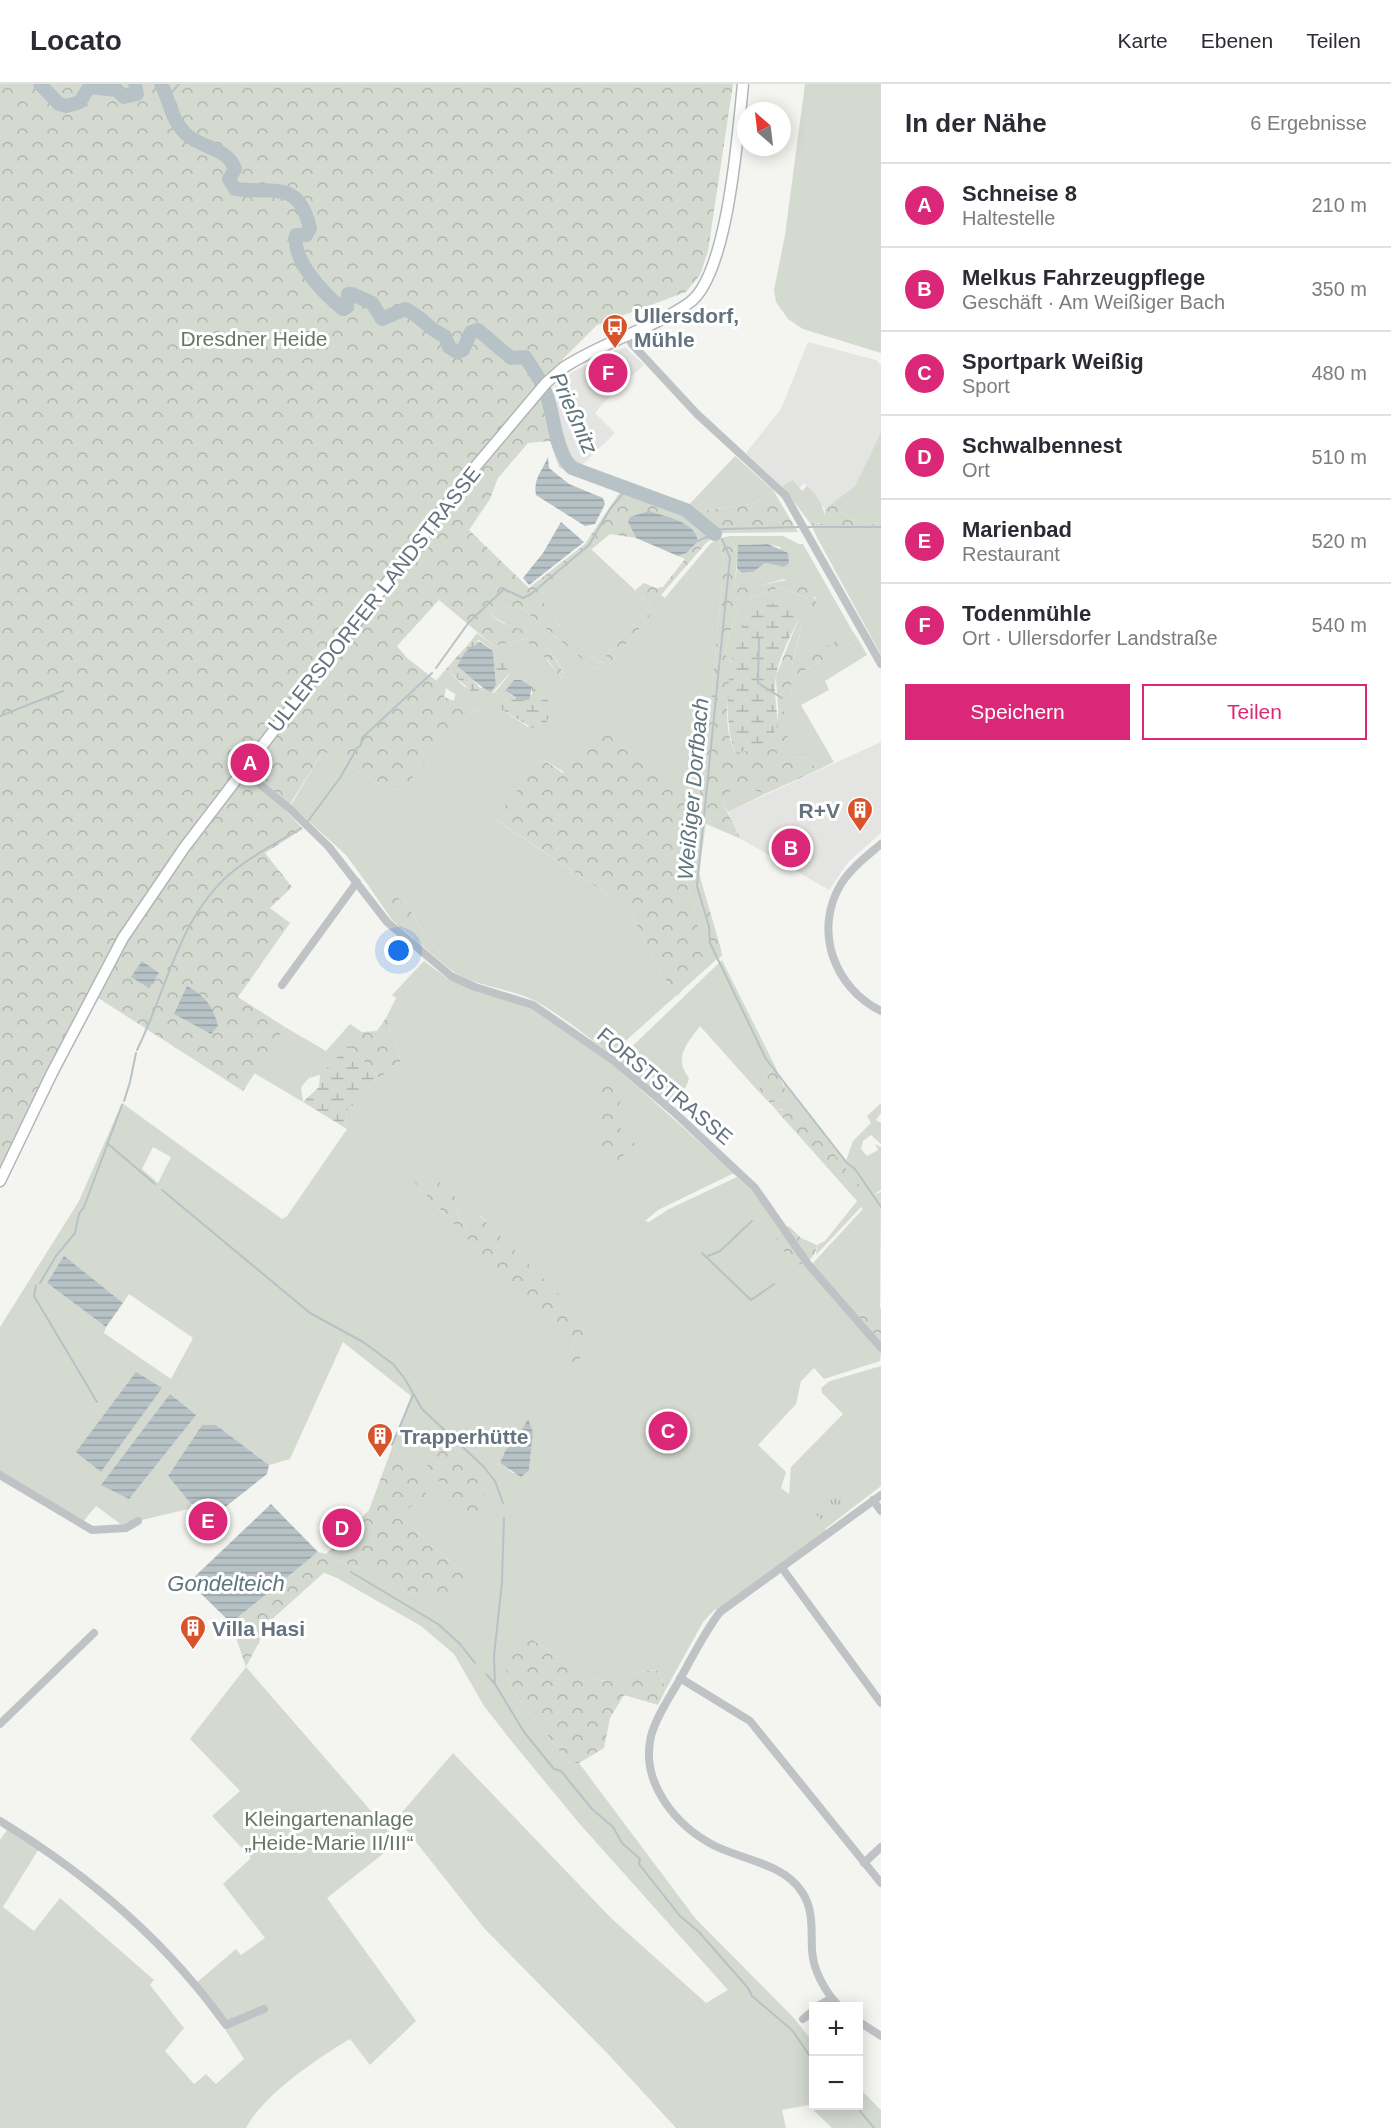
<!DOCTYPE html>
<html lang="de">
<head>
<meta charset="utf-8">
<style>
	:root { --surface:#fff; --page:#f2f2f3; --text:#2b2b33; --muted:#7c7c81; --line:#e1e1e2; --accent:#db2777 }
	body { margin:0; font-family:Arial,sans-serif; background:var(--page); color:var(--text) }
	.controls { position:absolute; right:18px; bottom:18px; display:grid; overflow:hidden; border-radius:0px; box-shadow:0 3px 15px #0003 }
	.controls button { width:54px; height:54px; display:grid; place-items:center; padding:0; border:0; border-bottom:2px solid var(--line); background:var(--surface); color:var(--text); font:30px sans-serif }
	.compass { position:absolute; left:737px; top:18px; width:54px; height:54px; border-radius:50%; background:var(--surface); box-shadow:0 3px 15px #0003; rotate:332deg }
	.you { position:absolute; left:399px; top:867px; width:21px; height:21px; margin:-15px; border:4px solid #fff; border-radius:50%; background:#1a73e8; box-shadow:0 0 0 9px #1a73e833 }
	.badge { display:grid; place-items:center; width:39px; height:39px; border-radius:50%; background:var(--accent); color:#fff; font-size:20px; font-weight:700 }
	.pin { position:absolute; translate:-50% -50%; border:3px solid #fff; box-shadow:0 2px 6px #0006 }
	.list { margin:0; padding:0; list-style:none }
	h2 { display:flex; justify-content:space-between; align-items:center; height:78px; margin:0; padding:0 24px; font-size:26px }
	h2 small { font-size:20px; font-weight:400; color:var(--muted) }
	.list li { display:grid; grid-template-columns:39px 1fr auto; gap:18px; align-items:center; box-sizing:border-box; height:84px; padding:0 24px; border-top:2px solid var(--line) }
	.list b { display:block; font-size:22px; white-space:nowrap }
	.list p { margin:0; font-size:20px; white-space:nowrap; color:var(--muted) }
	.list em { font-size:20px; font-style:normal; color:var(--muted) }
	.actions { display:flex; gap:12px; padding:18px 24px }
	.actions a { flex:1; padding:14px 0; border:2px solid var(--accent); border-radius:0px; text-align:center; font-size:21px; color:var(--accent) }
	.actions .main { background:var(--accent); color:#fff }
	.map { position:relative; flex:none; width:881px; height:2044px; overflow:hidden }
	header { display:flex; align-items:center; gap:36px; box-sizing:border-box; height:84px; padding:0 30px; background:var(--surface); border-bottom:2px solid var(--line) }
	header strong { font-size:28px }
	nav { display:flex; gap:33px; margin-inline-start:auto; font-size:21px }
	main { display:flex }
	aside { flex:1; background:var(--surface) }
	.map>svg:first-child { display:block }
	.built { fill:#e4e5e3 }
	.green { fill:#d5dad1; fill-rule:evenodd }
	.forest { fill:url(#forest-crowns); fill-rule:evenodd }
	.wetland { fill:url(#wetland-marsh) }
	.park { fill:url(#park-tufts) }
	.water { fill:url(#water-rules) }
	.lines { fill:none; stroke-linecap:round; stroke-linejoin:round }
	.stream { stroke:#b7c2c6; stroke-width:2 }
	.river { stroke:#b7c2c6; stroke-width:14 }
	.major-casing { stroke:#b2b6b9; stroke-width:13 }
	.minor { stroke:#bfc3c6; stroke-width:8 }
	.major { stroke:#fff; stroke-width:10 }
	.labels { text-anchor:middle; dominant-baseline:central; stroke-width:6; stroke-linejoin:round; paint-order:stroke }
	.poi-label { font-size:21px; font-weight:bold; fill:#64737f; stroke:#fff; text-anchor:start }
	.park-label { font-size:21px; fill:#677763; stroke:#fff }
	.street-label { font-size:21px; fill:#64737f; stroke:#fff }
	.water-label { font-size:22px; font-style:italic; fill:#5f757d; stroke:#fff }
</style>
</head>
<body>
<header>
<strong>Locato</strong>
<nav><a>Karte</a><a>Ebenen</a><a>Teilen</a></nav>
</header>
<main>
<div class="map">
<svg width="881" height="2044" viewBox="0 0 881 2044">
	<defs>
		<pattern id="forest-crowns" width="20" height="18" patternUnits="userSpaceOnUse" patternTransform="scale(1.5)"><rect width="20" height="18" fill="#d5dad1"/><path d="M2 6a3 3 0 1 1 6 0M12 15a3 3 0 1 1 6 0" fill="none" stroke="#b0b5af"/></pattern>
		<pattern id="wetland-marsh" width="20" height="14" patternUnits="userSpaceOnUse" patternTransform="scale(1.5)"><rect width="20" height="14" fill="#d5dad1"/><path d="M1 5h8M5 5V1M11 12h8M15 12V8" fill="none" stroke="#b0b5af"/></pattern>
		<pattern id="park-tufts" width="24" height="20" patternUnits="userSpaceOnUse" patternTransform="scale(1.5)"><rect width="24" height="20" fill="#d5dad1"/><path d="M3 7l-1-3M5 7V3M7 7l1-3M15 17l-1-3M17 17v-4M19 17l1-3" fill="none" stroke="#b0b5af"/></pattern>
		<pattern id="water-rules" width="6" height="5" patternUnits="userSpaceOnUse" patternTransform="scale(1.5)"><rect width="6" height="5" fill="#b7c2c6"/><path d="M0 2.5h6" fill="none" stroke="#98a2a6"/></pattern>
	</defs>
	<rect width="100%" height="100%" fill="#f4f4f0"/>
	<path class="built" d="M808 258 876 276 881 282V348L855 402 825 425 804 399 799 404 793 397 782 402 746 369 781 325Z
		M625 263 644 281 633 291 625 295 595 329 615 349 582 381 572 373 548 307 574 287Z
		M881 658V749L849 777 829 806 741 755 728 728Z"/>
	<path class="green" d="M805 0H881V269L803 245 788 235 776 218 774 206 785 151Z
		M881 348V440C859 440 847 436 834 418L855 402Z
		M735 372 773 406 757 419 695 428 683 427Z
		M793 396 802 407 807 402C819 413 825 424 826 440L810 439 782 402Z
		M835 447H881V571L819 457Z
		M729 452H783L799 460H803L853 548 792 582 803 537 794 522 747 533 736 560 733 580 725 570C736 528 733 516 780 504L807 514 813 522 816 514 784 495 747 505 734 503 737 484 742 489 753 488 765 479 784 483 780 463 768 460 739 461 738 471Z
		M718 455 724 475 703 707 697 736 706 738 699 789 702 800 697 802C704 826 707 853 717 875L611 970C587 953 558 928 531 915 502 902 470 903 445 881V875L422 847 411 827 398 814 368 801 346 771 291 721 323 667 390 706 403 704 474 626 484 633V630C468 617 452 609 436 597L446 585 465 603 494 609 509 591 493 567 479 556 470 558 477 549 494 562 524 555 537 563 561 594 564 589C541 545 524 555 490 530L503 521 523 525 589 581 604 586 711 459ZM514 596H521L550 618 528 643 495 621ZM542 675 689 761 683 784 696 830 677 912 659 886 629 825 496 736Z
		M591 465 651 521 599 580 559 541 553 529 535 511Z
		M858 555 867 571 825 597 829 606 801 621 834 678 818 686 806 673 792 674 778 682 773 675 789 630 778 625 777 610 790 613 792 594Z
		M751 705 765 710 728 728 722 718 730 706Z
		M722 876 775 982 758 1007 700 942C687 960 673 973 689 994 688 1003 676 1017 668 1019L618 976Z
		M424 877 448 895 531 924 612 980 734 1089 658 1126 645 1137 649 1138 669 1125 737 1093 754 1109 780 1147 776 1154 804 1179 881 1268 880 1277 824 1295 814 1284 801 1297 796 1320 758 1361 786 1388 781 1404 789 1410 791 1383 843 1330 822 1309 821 1304 830 1297 881 1282V1402L825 1445 830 1450 720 1528 715 1525 703 1538 666 1605 658 1587C637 1584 619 1599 598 1596 589 1594 538 1559 526 1552L506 1593 517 1612 569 1679H579L695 1834 793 1933 813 1958 814 2022H858L859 2004 881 2026V2044H832L808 2021 782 2026 786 2044H676L608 1970 484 1844 397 1734 453 1669 611 1834 706 1919 728 1906 578 1738 513 1659 484 1622 454 1570 421 1542 337 1494 322 1488 337 1477 375 1490 421 1514 468 1490 448 1476 398 1430 403 1375 393 1361 411 1312 343 1258 290 1375 269 1381 216 1341H202L168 1392 191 1420 192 1424 138 1437 126 1444 96 1422 82 1439 0 1390V1243L79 1117 122 1019 282 1135 287 1132 347 1045 346 1028 379 994 401 977 386 934 396 914 392 911ZM153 1063 171 1073 158 1099 142 1085ZM466 1122 457 1125 461 1139 468 1147 480 1131 571 1234 590 1251 564 1278 576 1257 437 1123ZM64 1173 123 1219 129 1210 193 1254 171 1295 104 1249 106 1243 47 1199ZM528 1336 533 1348 529 1386 513 1389 500 1379 506 1365 514 1359Z
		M350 940 362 948 320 991 309 994 301 1003 303 1018 254 989 285 943 326 967Z
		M783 996 846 1077 853 1057 871 1039 867 1032 881 1019V1029L876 1036 881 1039V1060L871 1051 863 1057 861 1065 867 1072 878 1066 875 1060 881 1063V1106L873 1111 881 1108 880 1225 856 1231 812 1180 863 1125 861 1123 816 1171 817 1161 825 1157 862 1111 802 1032 782 1025 776 1026 770 1019 786 1014Z
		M246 1583 398 1758 327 1814 416 1937 370 1981 350 1955C318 1974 264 2010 246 2044H0V1756L9 1743 40 1763 3 1823 34 1847 60 1814 154 1896 150 1901 184 1944 165 1967 194 2000 206 1990 216 2000 244 1975 226 1947 225 1941 195 1900 236 1865 241 1871 265 1854 223 1800 251 1774 212 1732 240 1707 190 1655Z"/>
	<path class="forest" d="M0 0H733L708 167 700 191 686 208 597 241 564 274 513 337 537 310 548 306 572 373 582 381 573 391 559 383 550 357 528 359 498 394 490 415 469 446 529 504 585 460 622 405 682 427 695 428 757 419 773 406 798 448 724 449 717 452 707 458 661 511 665 514 604 586 589 581 523 525 503 521 490 530C505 544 514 541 529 549 545 558 555 573 564 590L560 594 549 577 524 555 494 562 439 516 397 562 407 574 446 604 444 613 454 617 455 611 461 612 484 630 485 634 474 626 403 704 390 706 323 667 286 727 303 745 265 769 292 803 270 824 290 839 238 913 285 943 243 1007 92 910 0 1091ZM628 438 686 469 678 472 685 475 663 503 656 504 644 499 635 506 651 521 599 580 559 541 553 529 536 511 610 450 636 454Z
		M834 418C847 436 859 440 881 440V447H835L819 457 810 439 825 440V425Z
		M729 452 738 471 734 503C775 508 802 471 821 531L818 532 807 514 780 504C733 516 736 528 725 570L733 580C729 611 721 641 736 670 759 663 780 652 778 625L789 630V650L773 675 778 682 792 674 806 673 818 686 765 710 751 705 730 707 722 718 741 755 697 736 699 708 703 706 724 475 718 455Z
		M800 531 803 537 792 581 853 548 858 555 792 594 790 613 777 610 776 592Z
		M597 643 692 709 689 761 683 784 696 830 704 882 677 912 659 886 629 825 495 735 542 675 563 689Z
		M702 800 721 865 722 872 717 875C707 853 704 826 697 802Z
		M368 801 398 814 411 827 422 847 445 875V881L392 836Z
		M386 934 401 977 379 994 349 961 362 948 377 947Z
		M607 981 612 985 621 1021 619 1041 624 1053 638 1061V1066L624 1071 613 1081 606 1078C596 1042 596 1019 600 982Z
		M775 982 787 1010 786 1014 770 1019 758 1007Z
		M793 1025 802 1032 862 1104 863 1111 857 1117 776 1026Z
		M407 1084 435 1094 466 1123 457 1126 461 1139 467 1146 479 1131 569 1220 571 1234 590 1251 572 1291 564 1278 576 1257 477 1165 403 1086Z
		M789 1142 801 1154 817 1161C815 1176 806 1179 793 1182L776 1154 780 1147Z
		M881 1224V1260L856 1231Z
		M429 1351 458 1368 487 1395 482 1416 484 1426 469 1433 438 1413 444 1404 413 1362Z
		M393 1361 403 1375 417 1377 427 1413 398 1430 448 1476 468 1490V1503L421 1514 375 1490 337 1477 270 1537 246 1583 231 1539 318 1468 326 1470 369 1426Z
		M526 1552C538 1559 589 1594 598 1596 618 1599 637 1584 658 1587L666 1605 658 1621 624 1611 610 1634 604 1664 579 1679H569L517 1612 506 1593 508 1560 518 1553Z"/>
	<path class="wetland" d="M782 518 794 522 800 531C792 550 779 572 776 592 770 636 798 650 736 670 721 640 728 563 746 535 753 523 770 519 782 518Z
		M473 555 480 558 458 584 468 589 480 604 496 601 493 567 506 581 509 590 490 611 474 609 446 585Z
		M532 603 550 618C550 632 549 642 534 645L494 621 505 607 512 612 532 611Z
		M349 961 379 994 346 1028 347 1045 303 1018 319 1003 320 991Z"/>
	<path class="park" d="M837 1405 850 1422 827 1441 812 1427Z"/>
	<path class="water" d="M548 373 549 384 569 400 603 414 605 420 595 440 585 442 536 411C533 395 542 387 548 373Z
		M649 427C665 433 695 437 698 457L686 469 678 472 636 454 628 438 630 433Z
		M561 438 584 458 529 501 523 494 543 469Z
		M768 460 788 469 789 479 784 483 765 479 753 488 742 489 737 484 738 461Z
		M480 558 493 567 496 601 491 608C477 602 470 590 457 583L465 568Z
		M514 596H521L532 603 529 616H521L505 607Z
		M142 877 159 889 149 904 131 893Z
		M187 902C205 912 213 922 218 942L211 950 174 930Z
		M64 1172 123 1219 106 1243 47 1199Z
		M136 1288 162 1304 101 1388 76 1368Z
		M170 1310 196 1331 129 1415 101 1401Z
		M528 1335 533 1348 529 1386 521 1393 500 1379 506 1365 514 1359Z
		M202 1341H216L269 1381 267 1390 224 1424 191 1420 168 1392Z
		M271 1420 318 1468 231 1539 189 1498Z"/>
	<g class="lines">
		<path class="stream" d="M166 15 179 0
			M806 443H881
			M722 455 730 474 697 802 709 843 710 859 766 975 847 1079 855 1085 881 1123
			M698 457 723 445 801 443
			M759 555 758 599 782 614
			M436 584 469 538 504 505 523 514 531 510 589 461 610 425 626 406
			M0 632 63 607
			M308 737 340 694 357 664 361 661 362 654 432 589
			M137 966C167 906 178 834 231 789 252 771 279 758 301 744
			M124 1017 130 998 136 969
			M107 1059 155 1100
			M162 1106 310 1229 363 1258 393 1280 405 1295 422 1325 483 1382 495 1397 503 1419
			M702 1169 751 1216 774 1200
			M708 1172 720 1167 752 1137
			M40 1199 56 1172 75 1149 79 1130 84 1123 122 1021
			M36 1202 34 1212 97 1318
			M392 1361 413 1311
			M504 1434 502 1498 494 1572 495 1600 524 1648 554 1685 561 1687 592 1725 613 1743 622 1759 640 1775 639 1780 680 1832 699 1848 748 1904 752 1912 792 1946 814 1978
			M351 1488 438 1540 460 1560 475 1579
			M486 1590 495 1600
			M858 2019 860 2027 874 2044"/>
		<path class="river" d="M40 0 59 20 66 22 80 18 89 3 117 6 124 13 137 10 135 0
			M161 0C170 17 171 36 186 50 202 65 227 63 235 85L229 95 235 105C274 110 298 95 310 144L306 151H296C292 177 324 210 343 225L347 223 348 210H352L372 219 382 235 405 225C423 233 428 246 445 252L449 263 457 268 463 266 471 248 478 246 511 274 525 273C535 288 545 302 549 319 555 339 556 368 572 384L686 426 715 450"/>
		<defs>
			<path id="major" d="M0 1097 52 989 123 854 184 764 476 382 546 299 563 284C602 258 650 246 689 219 728 192 738 48 743 0"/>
		</defs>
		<use href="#major" class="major-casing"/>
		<path class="minor" d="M627 251 632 260 697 330 785 411 881 580
			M242 686 289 724 329 763 387 838 451 892 475 903 533 921 614 977 675 1029 755 1104 808 1180 881 1264
			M881 760C867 772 851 784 841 800 813 846 834 904 881 927
			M282 901 357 798
			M0 1391 92 1446 126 1444 138 1437
			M873 1416 881 1427
			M782 1484 881 1619
			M680 1594 750 1637 881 1799
			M0 1640 94 1549
			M0 1737C87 1790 167 1858 226 1941L264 1925
			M864 1779 881 1763
			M818 1922 832 1914
			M839 1922C825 1908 813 1886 812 1866 811 1846 814 1826 802 1808 784 1780 744 1776 715 1762 676 1742 640 1699 651 1652 657 1631 670 1613 680 1595 693 1572 704 1549 720 1528L881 1411
			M803 1935 814 1926
			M858 1937 881 1952"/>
		<use href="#major" class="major"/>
	</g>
	<defs>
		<symbol id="bus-pin" viewBox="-11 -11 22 30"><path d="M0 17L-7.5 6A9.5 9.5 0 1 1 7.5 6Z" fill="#d9532a" stroke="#fff"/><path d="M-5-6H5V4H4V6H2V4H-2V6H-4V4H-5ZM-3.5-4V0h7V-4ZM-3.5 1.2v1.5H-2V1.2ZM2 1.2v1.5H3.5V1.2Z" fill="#fff"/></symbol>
		<symbol id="building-pin" viewBox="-11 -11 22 30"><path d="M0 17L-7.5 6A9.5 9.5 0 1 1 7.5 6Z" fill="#d9532a" stroke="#fff"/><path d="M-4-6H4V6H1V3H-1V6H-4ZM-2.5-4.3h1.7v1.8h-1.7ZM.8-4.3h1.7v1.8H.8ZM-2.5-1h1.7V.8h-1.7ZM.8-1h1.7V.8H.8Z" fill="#fff"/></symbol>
	</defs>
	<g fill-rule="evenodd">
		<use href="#bus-pin" x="600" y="228" width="30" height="40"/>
		<use href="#building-pin" x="845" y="711" width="30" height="40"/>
		<use href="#building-pin" x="365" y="1337" width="30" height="40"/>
		<use href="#building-pin" x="178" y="1529" width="30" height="40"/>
	</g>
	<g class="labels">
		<g class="poi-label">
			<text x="634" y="231">Ullersdorf,<tspan x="634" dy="24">Mühle</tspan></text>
			<text x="840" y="726" text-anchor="end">R+V</text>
			<text x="400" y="1352">Trapperhütte</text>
			<text x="212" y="1544">Villa Hasi</text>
		</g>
		<g class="park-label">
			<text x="254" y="254">Dresdner Heide</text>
			<text x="329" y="1734">Kleingartenanlage<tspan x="329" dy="24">„Heide-Marie II/III“</tspan></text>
		</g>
		<g class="street-label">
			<text transform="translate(374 515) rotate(-52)">ULLERSDORFER LANDSTRASSE</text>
			<text transform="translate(665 1002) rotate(40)">FORSTSTRASSE</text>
		</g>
		<g class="water-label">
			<text transform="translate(574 329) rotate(66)">Prießnitz</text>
			<text transform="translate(693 705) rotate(-85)">Weißiger Dorfbach</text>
			<text x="226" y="1499">Gondelteich</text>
		</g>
	</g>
</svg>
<div class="controls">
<button>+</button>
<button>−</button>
</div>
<svg class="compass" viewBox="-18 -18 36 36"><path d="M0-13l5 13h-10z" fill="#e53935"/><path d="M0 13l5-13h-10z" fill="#7c7c81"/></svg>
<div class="you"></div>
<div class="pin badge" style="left:250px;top:679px">A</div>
<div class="pin badge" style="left:791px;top:764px">B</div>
<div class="pin badge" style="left:668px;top:1347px">C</div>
<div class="pin badge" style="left:342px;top:1444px">D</div>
<div class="pin badge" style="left:208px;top:1437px">E</div>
<div class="pin badge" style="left:608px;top:289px">F</div>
</div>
<aside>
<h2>In der Nähe<small>6 Ergebnisse</small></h2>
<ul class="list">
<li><span class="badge">A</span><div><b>Schneise 8</b><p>Haltestelle</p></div><em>210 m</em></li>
<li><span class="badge">B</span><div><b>Melkus Fahrzeugpflege</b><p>Geschäft · Am Weißiger Bach</p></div><em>350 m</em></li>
<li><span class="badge">C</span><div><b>Sportpark Weißig</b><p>Sport</p></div><em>480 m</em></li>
<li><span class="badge">D</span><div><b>Schwalbennest</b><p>Ort</p></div><em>510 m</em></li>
<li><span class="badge">E</span><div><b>Marienbad</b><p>Restaurant</p></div><em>520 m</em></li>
<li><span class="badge">F</span><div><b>Todenmühle</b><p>Ort · Ullersdorfer Landstraße</p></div><em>540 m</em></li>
</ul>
<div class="actions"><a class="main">Speichern</a><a>Teilen</a></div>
</aside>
</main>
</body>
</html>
